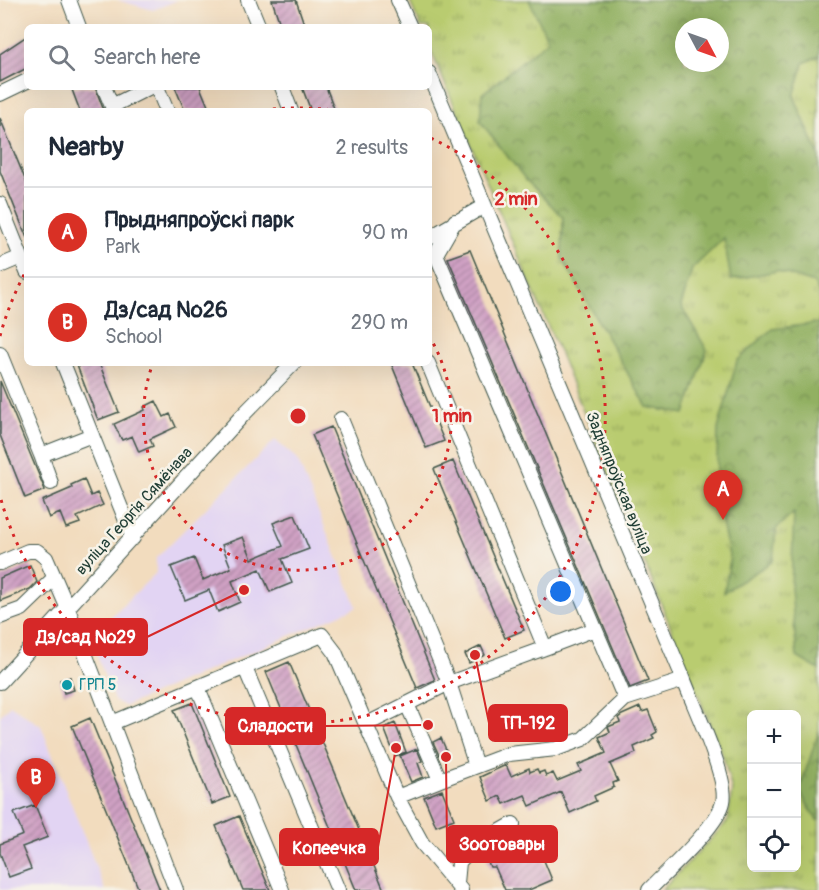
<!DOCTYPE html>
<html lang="en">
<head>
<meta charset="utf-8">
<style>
	:root { --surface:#fff; --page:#f2f2f3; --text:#1f2937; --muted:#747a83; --line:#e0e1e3; --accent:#d93025 }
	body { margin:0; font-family:Pangolin,sans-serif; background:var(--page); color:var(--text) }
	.controls { position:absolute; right:18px; bottom:18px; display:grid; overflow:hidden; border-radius:9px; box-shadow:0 6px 24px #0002 }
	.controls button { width:54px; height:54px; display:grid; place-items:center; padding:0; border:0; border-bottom:2px solid var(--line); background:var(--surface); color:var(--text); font:30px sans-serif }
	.compass { position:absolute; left:675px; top:18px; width:54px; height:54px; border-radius:50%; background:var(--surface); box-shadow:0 6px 24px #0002; rotate:131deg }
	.you { position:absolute; left:561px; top:592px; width:21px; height:21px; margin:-15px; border:4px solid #fff; border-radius:50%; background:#1a73e8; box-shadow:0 0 0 9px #1a73e833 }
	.badge { display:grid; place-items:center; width:39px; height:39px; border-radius:50%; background:var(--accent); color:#fff; font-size:20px; font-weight:700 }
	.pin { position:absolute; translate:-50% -50px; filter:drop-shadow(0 2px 3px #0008) }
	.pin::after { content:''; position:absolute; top:32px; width:21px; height:18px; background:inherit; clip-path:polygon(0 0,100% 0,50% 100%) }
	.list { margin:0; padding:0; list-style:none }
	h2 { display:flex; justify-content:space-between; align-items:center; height:78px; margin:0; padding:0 24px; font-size:26px }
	h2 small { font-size:20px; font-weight:400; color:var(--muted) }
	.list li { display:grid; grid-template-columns:39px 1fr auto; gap:18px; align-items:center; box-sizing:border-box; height:90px; padding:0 24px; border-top:2px solid var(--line) }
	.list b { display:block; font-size:22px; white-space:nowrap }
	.list p { margin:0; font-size:20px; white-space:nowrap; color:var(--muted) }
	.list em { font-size:20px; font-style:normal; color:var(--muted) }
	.icon { flex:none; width:33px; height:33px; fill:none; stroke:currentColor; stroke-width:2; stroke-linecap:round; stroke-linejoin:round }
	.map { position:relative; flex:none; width:819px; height:890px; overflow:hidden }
	.search { position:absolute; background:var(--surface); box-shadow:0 6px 24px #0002; left:24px; top:24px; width:408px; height:66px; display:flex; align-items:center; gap:15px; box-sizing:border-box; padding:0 21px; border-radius:9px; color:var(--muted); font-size:22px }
	.panel { position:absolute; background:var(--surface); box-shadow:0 6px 24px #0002; left:24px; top:108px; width:408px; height:258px; border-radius:9px }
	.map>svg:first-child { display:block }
	.built { fill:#e2d4f3 }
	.grass { fill:url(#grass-tufts); stroke:#6c8452; stroke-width:1.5; fill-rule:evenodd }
	.forest { fill:url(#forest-crowns); stroke:#58764b; stroke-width:1.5; fill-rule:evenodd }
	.building { fill:url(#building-hatch) }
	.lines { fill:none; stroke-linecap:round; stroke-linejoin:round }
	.minor-casing { stroke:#3f5549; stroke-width:16 }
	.minor { stroke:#fff; stroke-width:14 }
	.ring { fill:none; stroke:#d62828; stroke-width:3; stroke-dasharray:3 6 }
	.culture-dot { fill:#0f9aa8; stroke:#f7f3e8; stroke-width:2 }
	.labels { text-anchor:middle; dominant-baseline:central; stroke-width:5; stroke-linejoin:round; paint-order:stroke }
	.street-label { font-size:16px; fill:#1f3d34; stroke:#f7f3e8 }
	.culture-label { font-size:16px; fill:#0d838f; stroke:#f7f3e8; text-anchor:start }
	.centre { fill:#d62828; stroke:#f7f3e8; stroke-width:3 }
	.ring-label { font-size:18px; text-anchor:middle; font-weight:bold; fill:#d62828; stroke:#f7f3e8; stroke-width:5; stroke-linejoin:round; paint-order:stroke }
	.leader { fill:none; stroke:#d62828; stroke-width:2 }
	.callout-dot { fill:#d62828; stroke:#f7f3e8; stroke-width:2 }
	.callout { fill:#d62828; stroke:#d62828; stroke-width:2 }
	.callout-label { font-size:18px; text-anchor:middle; font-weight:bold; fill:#fff }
</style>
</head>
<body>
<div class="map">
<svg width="819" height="890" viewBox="0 0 819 890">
	<defs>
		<pattern id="grass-tufts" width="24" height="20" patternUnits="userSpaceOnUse" patternTransform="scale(1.5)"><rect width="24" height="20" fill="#b9cc70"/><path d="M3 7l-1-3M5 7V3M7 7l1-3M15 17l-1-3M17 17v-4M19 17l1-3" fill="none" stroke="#96a75d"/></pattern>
		<pattern id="forest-crowns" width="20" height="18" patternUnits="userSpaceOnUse" patternTransform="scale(1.5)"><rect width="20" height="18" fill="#92b062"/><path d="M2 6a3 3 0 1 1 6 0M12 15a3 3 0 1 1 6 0" fill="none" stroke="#779052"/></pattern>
		<pattern id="building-hatch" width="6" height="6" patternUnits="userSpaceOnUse" patternTransform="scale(1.5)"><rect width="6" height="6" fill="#d0a1c4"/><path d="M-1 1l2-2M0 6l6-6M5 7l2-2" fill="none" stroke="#a884a0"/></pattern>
	</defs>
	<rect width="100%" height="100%" fill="#f7f3e8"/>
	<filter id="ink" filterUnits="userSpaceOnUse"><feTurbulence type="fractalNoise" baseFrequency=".0167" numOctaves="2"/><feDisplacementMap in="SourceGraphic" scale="12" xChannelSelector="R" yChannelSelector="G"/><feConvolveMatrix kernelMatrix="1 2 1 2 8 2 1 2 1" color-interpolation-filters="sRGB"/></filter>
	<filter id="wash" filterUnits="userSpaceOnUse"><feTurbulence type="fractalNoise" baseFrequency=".008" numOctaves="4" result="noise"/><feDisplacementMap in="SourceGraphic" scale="24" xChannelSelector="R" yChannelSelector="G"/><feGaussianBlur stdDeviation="1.35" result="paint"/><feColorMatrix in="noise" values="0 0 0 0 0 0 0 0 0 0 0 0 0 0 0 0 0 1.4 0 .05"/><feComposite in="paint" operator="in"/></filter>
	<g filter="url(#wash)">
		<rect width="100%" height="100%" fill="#f2dcbe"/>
		<path class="built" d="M117 0H178L153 10Z
			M275 440 297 459 357 607 125 706 114 700 90 637 156 573V558Z
			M10 705 41 726 105 890H0V716Z"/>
		<path class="grass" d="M409 0H819V890H662L728 821 732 790 724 759 563 361 429 46V27H421ZM684 27H720V63H684ZM752 714H796V868H752Z"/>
		<path class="forest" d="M529 0H819V56L804 63 794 96 819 156V294L814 283 777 271 731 280 724 238 692 269 681 306 707 350 685 414 647 407 562 258 563 217 526 180 480 121 482 94 548 40ZM684 27H720V63H684Z
			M819 323V670L797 657 791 589 794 513 776 529 773 561 724 592 730 560 716 495 718 429 737 361 772 329Z
			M819 731V820H817L799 791Z"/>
		<g id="blocks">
			<path class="building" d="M272 0H296L305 27H281Z
				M27 36V68L0 82V54Z
				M71 87H95L104 111H80Z
				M175 87H200L210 111H185Z
				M302 87H326L335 111H311Z
				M0 118 27 184V238L0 171Z
				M470 250 648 681 635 686 630 688 448 258Z
				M76 363H99L119 412 98 420Z
				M391 363H412L444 441 426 448Z
				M0 381 45 490 25 498 0 435Z
				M156 401 164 417 170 414 176 427 150 439 153 446 139 452 132 436 122 440 114 424 145 410 144 407Z
				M331 427 435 680 417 688 312 435Z
				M453 461 524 630 505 638 434 469Z
				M84 479 91 496 97 493 103 505 77 517 80 523 66 528 60 513 49 518 42 501 72 488 71 485Z
				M295 515 309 549 282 559 292 583 270 592 260 569 232 581 240 602 218 612 209 590 185 600 171 567 194 558 203 580 231 568 222 545 243 537 252 559 283 546 273 523Z
				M30 565 37 582 30 589 0 601V578Z
				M481 646 485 655 469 663 465 654Z
				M289 662 384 890H356L266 672Z
				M70 677 74 690 64 693 60 680Z
				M192 703 230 797 212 804 174 710Z
				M640 707 642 712 648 710 657 732 652 735 654 738 634 747 636 753 610 764 618 781 613 783 614 787 594 796 596 801 570 813 561 792 530 806 525 795 504 804 500 796 490 801 480 777 506 765 511 776 529 768 530 772 537 769 539 773 544 771 546 776 553 773 557 781 581 771 578 765 606 753 599 737 610 732 608 727 620 722 618 718 622 715Z
				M90 718 124 801 160 890H139L72 726Z
				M395 723 406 752 395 756 384 728Z
				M441 738 447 752 439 755 433 742Z
				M417 749 422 761 418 763 423 777 411 782 400 756Z
				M442 790 454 819 436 826 424 797Z
				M35 805 48 837 22 847 31 869 9 877 0 853V844L23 835 14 813Z
				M239 816 270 890H243L216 826Z
				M532 831 552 880 529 890H505L495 867H490L487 859 491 857 488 850Z"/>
		</g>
	</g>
	<g filter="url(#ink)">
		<use href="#blocks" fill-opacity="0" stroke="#3f5549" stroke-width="1.5"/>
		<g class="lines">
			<defs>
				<path id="minor" d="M69 0 79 27
					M248 0 259 27
					M398 0 410 27
					M429 73 684 680C693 705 729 779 723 802 718 826 667 871 649 890
					M104 87 114 111
					M157 87 167 111
					M282 87 291 111
					M0 94 27 81
					M112 106 150 87
					M0 204 27 272
					M455 221 436 254 625 699 684 680
					M429 238 484 206
					M0 266 21 257
					M0 354 41 455 92 435
					M63 363 133 538
					M341 419 449 683 476 766
					M41 455 51 483
					M0 563 28 551H37L46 558 68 609 176 890
					M0 617 22 609 54 578
					M545 648 595 629
					M245 668 338 890
					M0 682 242 416 294 363
					M198 688 282 890
					M112 723 322 635 335 652 397 797 422 843 461 890
					M367 724 449 683 545 648 428 363
					M440 780 509 754 556 749 583 739 625 699
					M397 797 440 780 407 704
					M457 883 459 862 474 846 513 824"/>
			</defs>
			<use href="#minor" class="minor-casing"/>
			<use href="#minor" class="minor"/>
		</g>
	</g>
	<g class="ring">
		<path d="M429 336A154 154 0 1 1 153 363"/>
		<path d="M0 336A308 308 0 0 1 26 271M255 111A308 308 0 0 1 341 111M431 138A308 308 0 1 1 0 496"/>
	</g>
	<circle class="culture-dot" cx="67" cy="685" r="6"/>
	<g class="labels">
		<g class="street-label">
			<text transform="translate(619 483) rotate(68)">Задняпроўская вуліца</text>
			<text transform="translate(134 511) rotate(-48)">вуліца Георгія Сямёнава</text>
		</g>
		<g class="culture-label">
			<text x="79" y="685">ГРП 5</text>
		</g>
	</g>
	<circle cx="298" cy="416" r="9" class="centre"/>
	<g class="ring-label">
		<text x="516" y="205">2 min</text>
		<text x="452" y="422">1 min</text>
	</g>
	<path class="leader" d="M244 590L147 637M475 655L489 723M428 725L325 726M446 757L447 844M396 748L378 847"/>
	<g class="callout-dot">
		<circle cx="244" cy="590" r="6"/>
		<circle cx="475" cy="655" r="6"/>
		<circle cx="428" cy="725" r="6"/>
		<circle cx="446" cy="757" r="6"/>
		<circle cx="396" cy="748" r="6"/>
	</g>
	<g class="callout">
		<rect x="24" y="619" width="123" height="36" rx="6"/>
		<rect x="489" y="705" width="78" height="36" rx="6"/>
		<rect x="226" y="708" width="99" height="36" rx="6"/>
		<rect x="447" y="826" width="110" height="36" rx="6"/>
		<rect x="280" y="829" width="98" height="36" rx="6"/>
	</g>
	<g class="callout-label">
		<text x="86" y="643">Дз/сад №29</text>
		<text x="528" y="729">ТП-192</text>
		<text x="275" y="732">Сладости</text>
		<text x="502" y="850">Зоотовары</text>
		<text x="329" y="854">Копеечка</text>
	</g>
</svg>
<div class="controls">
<button>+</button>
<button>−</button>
<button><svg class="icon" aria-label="locate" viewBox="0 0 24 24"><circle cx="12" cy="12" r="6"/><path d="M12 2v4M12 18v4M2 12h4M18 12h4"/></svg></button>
</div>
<svg class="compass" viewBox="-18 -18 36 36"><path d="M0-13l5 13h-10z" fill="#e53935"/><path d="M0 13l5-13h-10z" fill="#747a83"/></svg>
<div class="you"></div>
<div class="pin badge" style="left:723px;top:520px">A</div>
<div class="pin badge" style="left:36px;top:808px">B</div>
<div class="search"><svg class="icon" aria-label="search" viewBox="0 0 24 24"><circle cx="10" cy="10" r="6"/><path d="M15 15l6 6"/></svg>Search here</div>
<section class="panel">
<h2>Nearby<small>2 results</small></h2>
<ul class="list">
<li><span class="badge">A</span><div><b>Прыдняпроўскі парк</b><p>Park</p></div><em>90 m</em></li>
<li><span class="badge">B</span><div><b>Дз/сад №26</b><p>School</p></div><em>290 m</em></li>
</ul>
</section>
</div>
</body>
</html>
